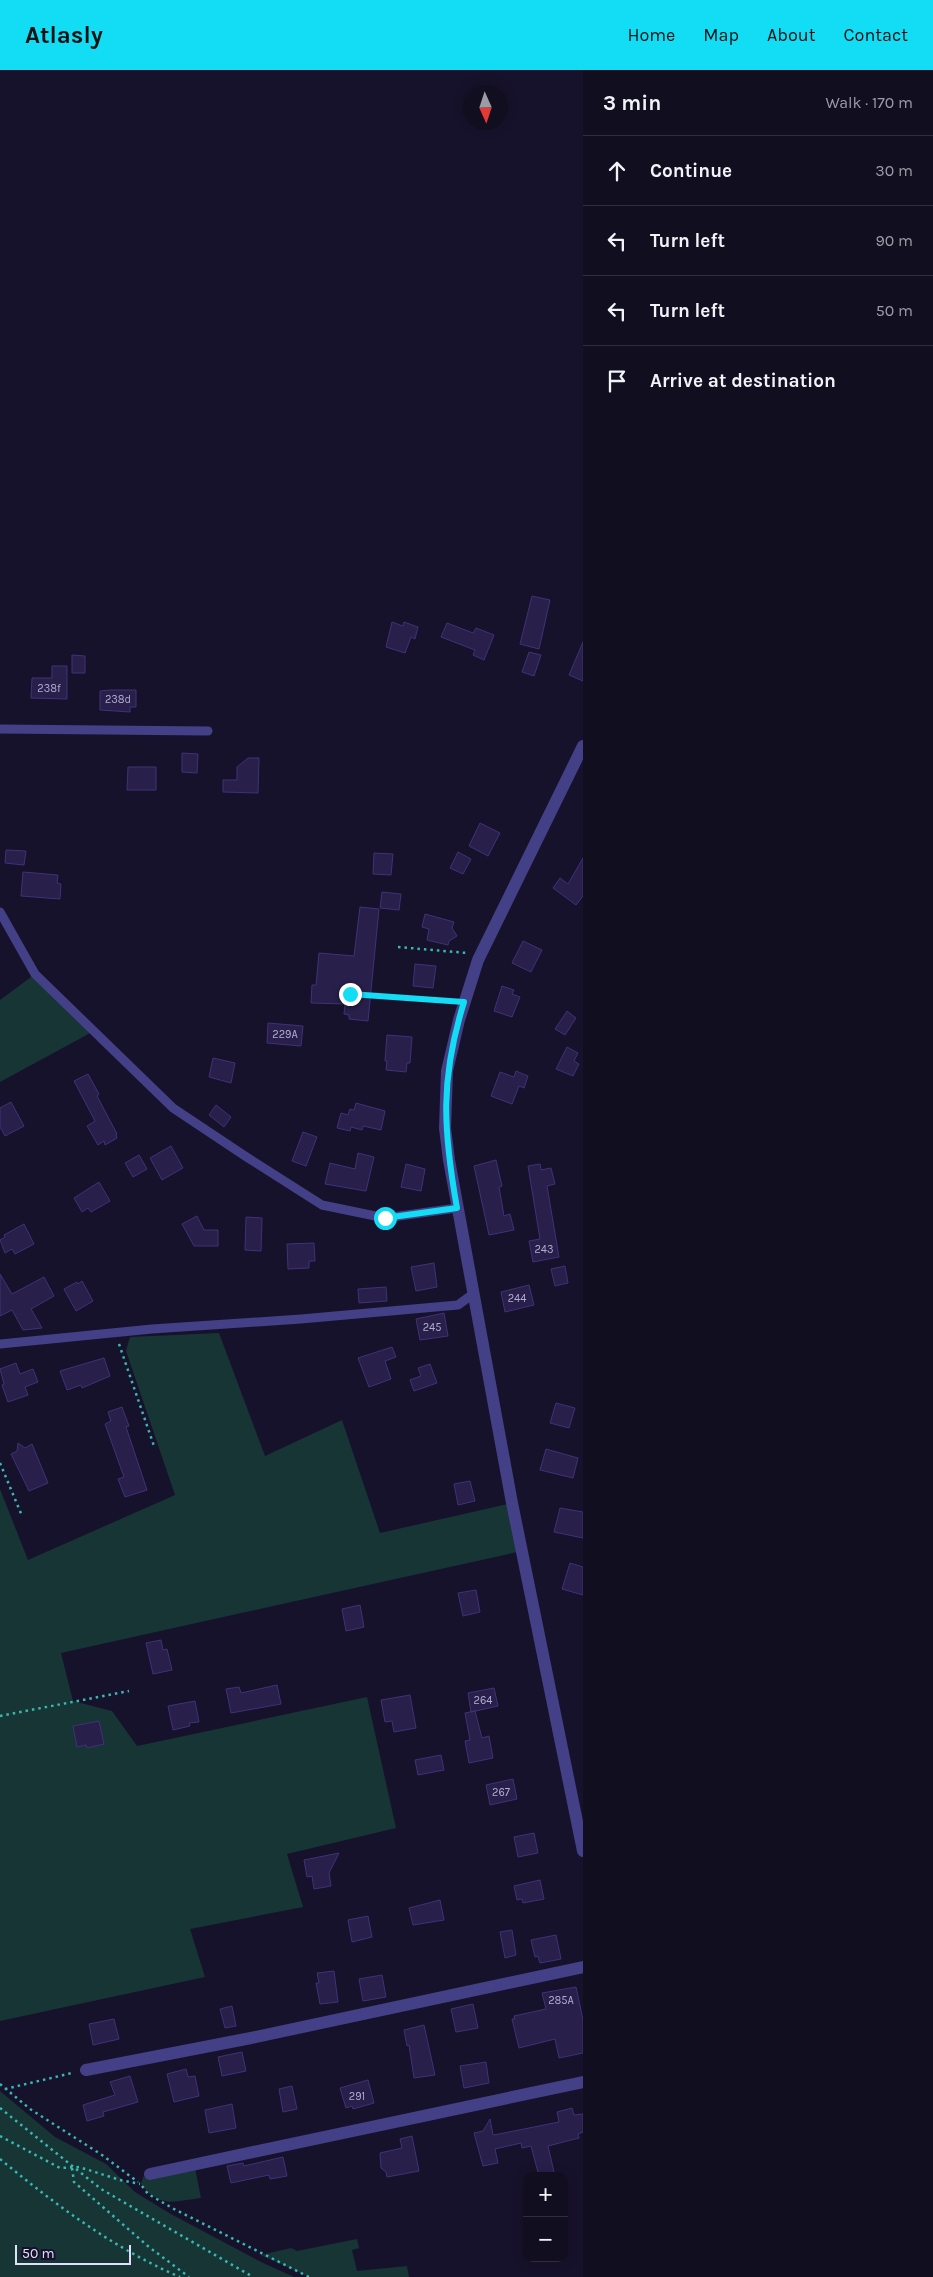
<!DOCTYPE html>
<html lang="en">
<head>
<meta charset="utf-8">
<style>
	:root { --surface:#110e20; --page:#1a1729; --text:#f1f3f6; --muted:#9c9ca5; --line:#302e3e; --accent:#12ddf5 }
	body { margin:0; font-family:Karla,sans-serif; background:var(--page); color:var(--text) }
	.controls { position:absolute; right:15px; bottom:15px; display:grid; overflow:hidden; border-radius:10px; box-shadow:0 2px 12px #0003 }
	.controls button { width:45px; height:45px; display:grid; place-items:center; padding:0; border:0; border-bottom:1px solid var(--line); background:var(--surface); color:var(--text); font:25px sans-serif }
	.compass { position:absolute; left:463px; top:15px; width:45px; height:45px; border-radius:50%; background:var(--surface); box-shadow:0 2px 12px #0003; rotate:177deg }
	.scale { position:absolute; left:15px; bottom:12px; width:116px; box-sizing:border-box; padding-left:5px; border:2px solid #e1defe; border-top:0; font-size:14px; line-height:18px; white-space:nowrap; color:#e1defe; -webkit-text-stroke:4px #17122b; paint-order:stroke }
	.stop { position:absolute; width:15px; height:15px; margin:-11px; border:4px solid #12ddf5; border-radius:50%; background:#fff }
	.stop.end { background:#12ddf5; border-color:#fff; box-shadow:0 1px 5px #0008 }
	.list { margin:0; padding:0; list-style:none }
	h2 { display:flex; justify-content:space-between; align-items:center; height:65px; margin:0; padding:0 20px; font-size:21px }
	h2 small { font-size:16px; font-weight:400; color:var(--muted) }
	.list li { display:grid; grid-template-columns:32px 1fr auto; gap:15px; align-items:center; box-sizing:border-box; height:70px; padding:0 20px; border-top:1px solid var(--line) }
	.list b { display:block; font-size:19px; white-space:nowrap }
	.list em { font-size:16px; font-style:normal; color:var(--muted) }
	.icon { flex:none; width:28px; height:28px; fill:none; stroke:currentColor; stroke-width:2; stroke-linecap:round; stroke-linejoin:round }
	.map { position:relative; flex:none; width:583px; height:2207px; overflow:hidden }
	header { display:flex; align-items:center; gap:30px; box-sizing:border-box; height:70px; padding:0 25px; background:var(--accent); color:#111 }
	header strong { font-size:24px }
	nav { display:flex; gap:28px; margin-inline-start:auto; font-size:18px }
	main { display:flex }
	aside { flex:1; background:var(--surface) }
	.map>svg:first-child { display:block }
	.green { fill:#163534 }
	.building { fill:#281f4b; stroke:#403276 }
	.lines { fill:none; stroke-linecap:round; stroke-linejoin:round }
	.path { stroke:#37b9b2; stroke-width:2.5; stroke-dasharray:2.5 4; stroke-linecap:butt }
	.lane { stroke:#434087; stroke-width:9 }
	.street { stroke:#434087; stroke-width:12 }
	.route { stroke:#12ddf5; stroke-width:6 }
	.labels { text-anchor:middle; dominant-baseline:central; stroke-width:5; stroke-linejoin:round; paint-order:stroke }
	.number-label { font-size:11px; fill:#b3aed1 }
</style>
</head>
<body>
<header>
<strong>Atlasly</strong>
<nav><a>Home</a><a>Map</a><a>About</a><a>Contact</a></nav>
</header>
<main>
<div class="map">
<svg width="583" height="2207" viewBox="0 0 583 2207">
	<rect width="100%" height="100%" fill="#17122b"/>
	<path class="green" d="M35 904 94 961 0 1012V930Z
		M219 1263 265 1386 342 1350 380 1463 512 1433 522 1481 61 1583 73 1631 112 1641 137 1676 367 1627 396 1758 287 1784 303 1837 190 1859 205 1907 0 1951V1419L28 1490 175 1425 126 1281 130 1267Z
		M0 2021 55 2067 106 2094 135 2122 169 2143 261 2192 294 2207H0Z
		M194 2093 201 2128C174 2131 160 2139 141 2114L143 2107 150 2104Z
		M357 2169 359 2178 352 2180 357 2201 407 2196 409 2207H309L261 2185 291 2178 297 2181Z"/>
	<path class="building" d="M532 526 550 530 539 579 520 574Z
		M392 552 403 556 404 552 418 557 415 569 411 567 405 583 386 577Z
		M447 553 473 563 476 558 494 565 484 590 473 585 475 580 441 567Z
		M583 572V611L569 605Z
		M529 582 541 585 534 606 522 602Z
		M72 585 85 586V603H72Z
		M52 596H67V629L31 628 32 608H52Z
		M110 620H136V637H130V642L100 640V621Z
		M182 683 198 684 197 703 182 702Z
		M248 688H259L258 723 223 722V710H237V697Z
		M128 697H156V720H127Z
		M480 753 500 763 488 786 469 776Z
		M6 780 26 781 24 795 5 793Z
		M458 782 471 789 463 804 450 798Z
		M374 783 393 784 391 805 373 804Z
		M583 788V826L576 835 553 818 560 808 568 814Z
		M23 802 58 805 57 813 61 814 60 829 21 826Z
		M382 822 401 824 399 840 380 838Z
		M360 837 379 839 368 951 349 949V945L344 944 345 934 311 933 312 915H316L319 883 354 886Z
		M425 844 454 852 452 858 457 866 449 871 448 875 427 870 429 859 422 857Z
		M523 871 542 880 531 902 512 893Z
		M415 894 436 896 433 918 413 916Z
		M502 916 514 920 512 924 520 927 512 947 494 941Z
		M567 941 576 948 565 965 555 959Z
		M268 953 303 956 301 976 267 973Z
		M387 965 412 967 410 993H407L406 1002 386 1000 387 991H385Z
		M567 977 578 983 574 991 579 994 573 1006 556 999Z
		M213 988 235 993 231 1013 209 1007Z
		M516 1001 528 1006 524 1018 519 1016 512 1034 491 1026 500 1002 514 1007Z
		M88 1004 99 1024 97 1026 117 1064 116 1065 117 1068 105 1075 104 1071 98 1075 87 1056 95 1051 74 1011Z
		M11 1032 24 1056 5 1066 0 1057V1038Z
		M356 1033 385 1041 381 1060 363 1056 362 1060 351 1057 350 1061 337 1058 341 1043 348 1045 350 1039 354 1040Z
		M216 1035 231 1047 224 1057 209 1045Z
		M303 1062 317 1067 306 1096 292 1091Z
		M171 1076 183 1098 162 1110 150 1088Z
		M358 1083 374 1087 366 1121 325 1114 330 1093 355 1099Z
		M139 1085 147 1099 133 1107 125 1093Z
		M496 1090 502 1116 499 1117 504 1146 510 1144 514 1160 489 1165 474 1096Z
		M406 1094 425 1099 421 1121 401 1117Z
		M540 1094 541 1100 551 1098 555 1114 547 1116 559 1187 533 1192 529 1171 540 1169 528 1096Z
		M99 1112 110 1131 91 1142 88 1138 82 1142 74 1128Z
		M197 1146 204 1160H218V1176H194L182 1154Z
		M246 1147 262 1148 261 1181 245 1180Z
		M24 1154 34 1174 15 1184 12 1179 5 1183 0 1170 5 1167 4 1165Z
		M314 1173 315 1191H309V1198L288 1199 287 1174Z
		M434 1193 437 1217 416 1221 411 1197Z
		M565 1196 568 1213 555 1216 551 1199Z
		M0 1204 12 1224 44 1207 54 1226 31 1239 42 1258 23 1260 12 1240 0 1246Z
		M82 1211 93 1231 76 1241 64 1219 77 1212 78 1214Z
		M529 1215 534 1235 505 1242 501 1222Z
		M386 1217 387 1231 359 1233 358 1219Z
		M444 1243 448 1266 420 1270 416 1249Z
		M392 1277 396 1287 385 1291 391 1309 369 1317 358 1288Z
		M104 1288 110 1306 82 1318 81 1315 67 1320 60 1301Z
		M16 1293 20 1304 33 1299 38 1312 25 1317 28 1325 8 1332 2 1315 4 1314 0 1299Z
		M430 1294 437 1313 414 1321 410 1310 421 1306 418 1298Z
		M556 1333 575 1338 569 1358 550 1353Z
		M122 1337 129 1356 126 1357 147 1420 125 1427 118 1409 124 1407 105 1354 111 1351 108 1342Z
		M18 1373 25 1378 32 1374 48 1413 29 1421 11 1384 17 1381Z
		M546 1379 578 1388 573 1408 540 1400Z
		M470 1411 475 1431 458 1435 454 1414Z
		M560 1438 583 1442V1468L554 1462Z
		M570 1493 583 1497V1525L562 1519Z
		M476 1520 480 1542 463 1546 458 1523Z
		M360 1535 364 1557 346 1561 342 1539Z
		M161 1570 163 1580 167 1579 172 1600 153 1604 146 1573Z
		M277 1615 281 1634 231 1643 226 1619 239 1617 241 1623Z
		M494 1618 498 1636 471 1642 468 1623Z
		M410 1625 416 1658 394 1662 392 1651 385 1652 381 1630Z
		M195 1631 199 1652 189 1653 190 1656 173 1660 168 1636Z
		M475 1641 482 1668 489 1666 493 1688 469 1693 465 1671 470 1670 465 1643Z
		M99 1651 104 1674 87 1678 86 1675 77 1677 73 1656Z
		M441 1685 444 1700 418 1705 415 1690Z
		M513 1709 517 1729 490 1735 486 1715Z
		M534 1763 538 1783 518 1787 514 1767Z
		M339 1783 329 1803 331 1816 314 1819 312 1806 307 1807 304 1790Z
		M540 1810 544 1829 523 1833 522 1829 517 1830 514 1816Z
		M440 1830 444 1850 413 1855 409 1838Z
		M368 1846 372 1867 352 1872 348 1850Z
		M512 1860 516 1885 505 1888 500 1862Z
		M556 1865 561 1889 540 1893 538 1886 535 1887 531 1870Z
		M334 1901 338 1932 320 1934 316 1913H319L317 1903Z
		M382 1905 386 1927 363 1931 359 1909Z
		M576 1917 583 1950V1983L559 1988 555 1969 519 1978 512 1949H515L514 1946 546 1939 542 1923Z
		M473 1934 478 1958 456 1962 451 1939Z
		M232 1936 236 1956 225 1958 220 1939Z
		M114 1949 119 1969 93 1975 89 1954Z
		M424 1955 435 2005 414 2008 409 1975 407 1976 404 1960Z
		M242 1982 246 2001 222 2006 218 1987Z
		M486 1992 489 2013 464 2018 460 1996Z
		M186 1999 188 2007 195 2006 199 2026 174 2032 167 2004Z
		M130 2006 138 2032 103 2042 104 2046 87 2051 83 2035 115 2025 110 2012Z
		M368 2010 374 2033 353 2039 352 2036 346 2038 340 2018Z
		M292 2016 297 2039 283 2042 279 2019Z
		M232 2034 236 2058 209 2063 205 2040Z
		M572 2038 574 2045 583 2044V2062L578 2064 579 2068 548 2076 554 2102 539 2106 531 2076 522 2078 521 2073 495 2079 498 2093 483 2096 474 2063 483 2061 490 2049 493 2065 499 2064 559 2052 557 2042Z
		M412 2066 419 2101 387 2107 386 2102 381 2098 380 2083 402 2078 400 2069Z
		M283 2087 287 2106 270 2109 269 2105 231 2113 227 2096 243 2093 244 2096Z"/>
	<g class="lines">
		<path class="path" d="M398 877 467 883
			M350 924 450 931
			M119 1274 154 1376
			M0 1393 22 1446
			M0 1646 129 1621
			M0 2014 30 2039 102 2085 138 2112
			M5 2019 72 2003
			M0 2038 101 2119 253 2207
			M0 2066 60 2098 79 2097 120 2110 140 2114
			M0 2089C56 2135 113 2178 180 2207
			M72 2098 74 2112 149 2177 189 2207
			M142 2116 148 2124 174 2139 309 2207"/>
		<path class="lane" d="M0 659 208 661
			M0 842 35 904 173 1038 245 1086 322 1135 385 1148 457 1138
			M0 1274 152 1259 301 1249 458 1235 473 1224"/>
		<path class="street" d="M583 676 478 890 459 950 447 1001 445 1058 449 1090 512 1433 583 1781
			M86 2000 251 1968 583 1897
			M150 2104 583 2012"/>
	</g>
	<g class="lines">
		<path class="route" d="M350 924 464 932C440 1009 443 1059 457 1138L385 1148"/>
	</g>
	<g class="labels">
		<g class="number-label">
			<text x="49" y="618">238f</text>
			<text x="118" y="629">238d</text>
			<text x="285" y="964">229A</text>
			<text x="544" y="1179">243</text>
			<text x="517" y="1228">244</text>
			<text x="432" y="1257">245</text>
			<text x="483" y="1630">264</text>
			<text x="501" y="1722">267</text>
			<text x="561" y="1930">285A</text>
			<text x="357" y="2026">291</text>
		</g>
	</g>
</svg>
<div class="controls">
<button>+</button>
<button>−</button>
</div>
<svg class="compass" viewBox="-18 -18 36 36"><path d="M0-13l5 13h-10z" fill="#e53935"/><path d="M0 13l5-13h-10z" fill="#9c9ca5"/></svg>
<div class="scale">50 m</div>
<div class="stop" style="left:385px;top:1148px"></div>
<div class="stop end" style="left:350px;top:924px"></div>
</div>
<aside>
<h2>3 min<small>Walk · 170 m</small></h2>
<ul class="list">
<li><svg class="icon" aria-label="ahead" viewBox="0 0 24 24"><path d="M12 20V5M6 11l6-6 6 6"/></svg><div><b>Continue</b></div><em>30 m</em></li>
<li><svg class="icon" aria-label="left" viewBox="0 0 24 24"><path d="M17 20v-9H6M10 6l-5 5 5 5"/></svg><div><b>Turn left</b></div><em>90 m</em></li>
<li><svg class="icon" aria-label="left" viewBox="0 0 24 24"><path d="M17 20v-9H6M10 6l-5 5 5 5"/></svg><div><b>Turn left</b></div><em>50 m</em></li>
<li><svg class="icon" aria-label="arrive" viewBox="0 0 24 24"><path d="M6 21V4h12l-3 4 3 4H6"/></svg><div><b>Arrive at destination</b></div></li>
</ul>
</aside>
</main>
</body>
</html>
